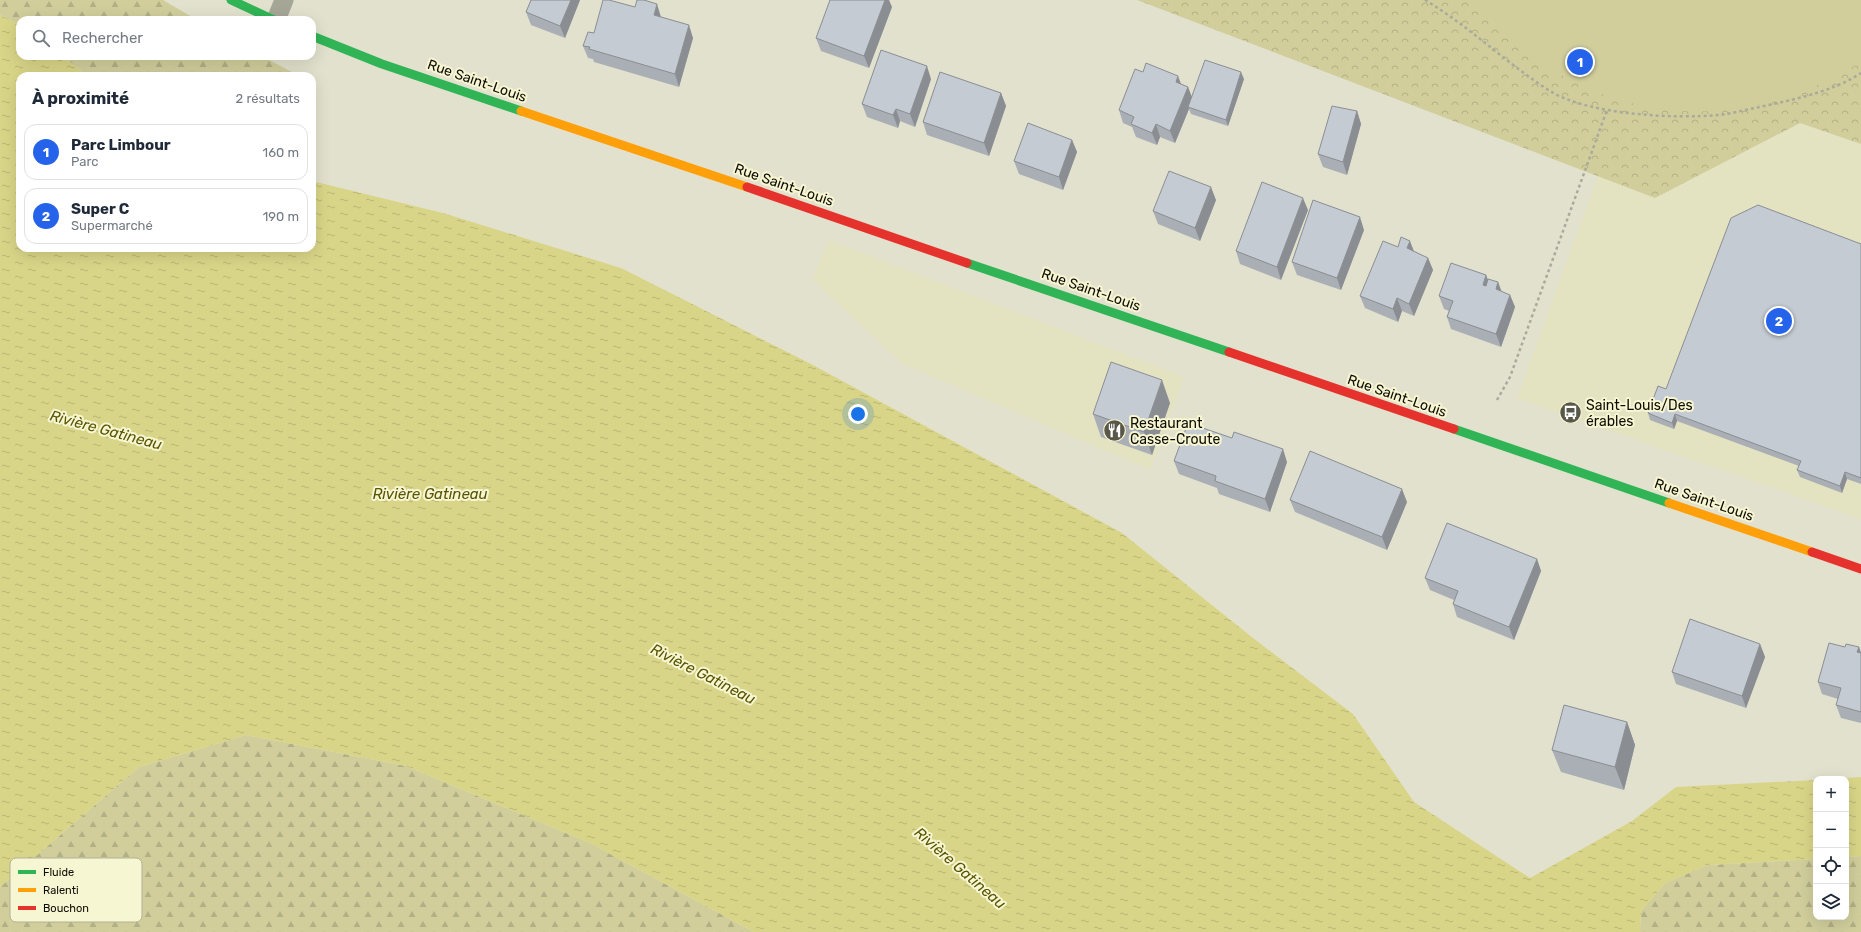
<!DOCTYPE html>
<html lang="fr">
<head>
<meta charset="utf-8">
<style>
	:root { --surface:#fff; --page:#f2f2f3; --text:#1f2937; --muted:#747a83; --line:#e0e1e3; --accent:#2563eb }
	body { margin:0; font-family:Rubik,sans-serif; background:var(--page); color:var(--text) }
	.controls { position:absolute; right:12px; bottom:12px; display:grid; overflow:hidden; border-radius:8px; box-shadow:0 4px 16px #0002 }
	.controls button { width:36px; height:36px; display:grid; place-items:center; padding:0; border:0; border-bottom:1px solid var(--line); background:var(--surface); color:var(--text); font:20px sans-serif }
	.you { position:absolute; left:858px; top:414px; width:14px; height:14px; margin:-10px; border:3px solid #fff; border-radius:50%; background:#1a73e8; box-shadow:0 0 0 6px #1a73e833 }
	.badge { display:grid; place-items:center; width:26px; height:26px; border-radius:50%; background:var(--accent); color:#fff; font-size:13px; font-weight:700 }
	.pin { position:absolute; translate:-50% -50%; border:2px solid #fff; box-shadow:0 1px 4px #0006 }
	.list { margin:0; padding:0; list-style:none }
	h2 { display:flex; justify-content:space-between; align-items:center; height:52px; margin:0; padding:0 16px; font-size:17px }
	h2 small { font-size:13px; font-weight:400; color:var(--muted) }
	.list li { display:grid; grid-template-columns:26px 1fr auto; gap:12px; align-items:center; box-sizing:border-box; height:56px; margin:0 8px 8px; padding:0 8px; border:1px solid var(--line); border-radius:12px }
	.list b { display:block; font-size:15px; white-space:nowrap }
	.list p { margin:0; font-size:13px; white-space:nowrap; color:var(--muted) }
	.list em { font-size:13px; font-style:normal; color:var(--muted) }
	.icon { flex:none; width:22px; height:22px; fill:none; stroke:currentColor; stroke-width:2; stroke-linecap:round; stroke-linejoin:round }
	.map { position:relative; flex:none; width:1861px; height:932px; overflow:hidden }
	.search { position:absolute; background:var(--surface); box-shadow:0 4px 16px #0002; left:16px; top:16px; width:300px; height:44px; display:flex; align-items:center; gap:10px; box-sizing:border-box; padding:0 14px; border-radius:12px; color:var(--muted); font-size:15px }
	.panel { position:absolute; background:var(--surface); box-shadow:0 4px 16px #0002; left:16px; top:72px; width:300px; height:180px; border-radius:12px }
	.map>svg:first-child { display:block }
	.built { fill:#e3e2c1 }
	.forest { fill:url(#forest-firs) }
	.park { fill:url(#park-crowns) }
	.garden { fill:#d1ce9c }
	.water { fill:url(#water-ripples) }
	.lines { fill:none; stroke-linecap:round; stroke-linejoin:round }
	.path { stroke:#aaaa9b; stroke-width:2.5; stroke-dasharray:3 3; stroke-linecap:butt }
	.lane { stroke:#a6a697; stroke-width:19 }
	.fast { stroke:#30b455; stroke-width:9 }
	.slow { stroke:#ff9f0a; stroke-width:9 }
	.jam { stroke:#e5322d; stroke-width:9 }
	.wall { fill:#a9afb5 }
	.shaded-wall { fill:#8a8e93 }
	.building { fill:#c5cbd2; stroke:#8a8e93 }
	.labels { text-anchor:middle; dominant-baseline:central; stroke-width:4; stroke-linejoin:round; paint-order:stroke }
	.street-label { font-size:14px; fill:#0e0d03; stroke:#f7f6d2 }
	.poi-label { font-size:14px; fill:#0e0d03; stroke:#f7f6d2; text-anchor:start }
	.water-label { font-size:15px; font-style:italic; fill:#595503; stroke:#f7f6d2 }
	.key { fill:#f7f6d2; stroke:#b1b094; stroke-width:1 }
	.key-label { font-size:11px; fill:#0e0d03 }
</style>
</head>
<body>
<div class="map">
<svg width="1861" height="932" viewBox="0 0 1861 932">
	<defs>
		<pattern id="forest-firs" width="22" height="20" patternUnits="userSpaceOnUse"><rect width="22" height="20" fill="#d1ce9c"/><path d="M5 1l3.5 6h-7zM16 11l3.5 6h-7z" fill="#b2b085"/></pattern>
		<pattern id="park-crowns" width="20" height="18" patternUnits="userSpaceOnUse"><rect width="20" height="18" fill="#d1ce9c"/><path d="M2 6a3 3 0 1 1 6 0M12 15a3 3 0 1 1 6 0" fill="none" stroke="#b2b085"/></pattern>
		<pattern id="water-ripples" width="26" height="14" patternUnits="userSpaceOnUse"><rect width="26" height="14" fill="#d9d588"/><path d="M2 4q2-2 4 0t4 0M15 11q2-2 4 0t4 0" fill="none" stroke="#b9b674"/></pattern>
	</defs>
	<rect width="100%" height="100%" fill="#e2e1cd"/>
	<path class="built" d="M1800 123 1861 144V519L1517 398 1598 176 1655 198Z
		M829 240 1184 377 1150 470 903 364 812 280Z"/>
	<path class="forest" d="M0 0H163L197 20H20V25L0 15Z
		M62 56H262L299 76H88Z
		M246 735 406 766 590 843 754 932H0V887L139 767Z
		M1861 856V932H1640L1641 911 1665 883 1708 865 1816 859V917H1846V857Z"/>
	<path class="park" d="M1137 0H1861V144L1800 123 1655 198Z"/>
	<path class="garden" d="M1476 0H1861V62C1771 117 1668 130 1573 81 1556 72 1538 62 1524 50 1506 35 1491 18 1476 0Z"/>
	<path class="water" d="M0 15 20 25V56H62L88 76H20V248H312V181L443 213 621 268 813 365 1122 533 1253 638 1353 714 1414 802 1530 878 1632 821 1676 787 1816 780V859L1708 865 1665 883 1641 911 1640 932H754L590 843 406 766 246 735 139 767 0 887Z
		M1861 777V856L1846 857V779H1831Z"/>
	<g class="lines">
		<path class="path" d="M1425 0C1469 26 1507 64 1550 91 1589 115 1674 119 1719 115 1731 114 1743 110 1755 108 1791 100 1830 93 1861 73
			M1497 400 1510 377 1607 110"/>
		<path class="lane" d="M276 20 284 0"/>
		<path class="fast" d="M231 0 274 20
			M312 36 382 64 521 111
			M967 263 1229 352
			M1454 429 1669 503"/>
		<path class="slow" d="M521 111 747 187
			M1669 503 1812 552"/>
		<path class="jam" d="M747 187 967 263
			M1229 352 1454 429
			M1812 552 1861 569"/>
	</g>
	<path class="wall" d="M531 0H580L565 38 531 25 526 12Z
		M892 7 869 68 821 51 816 38Z
		M661 17 693 38 679 87 594 62 593 59 588 58 583 46 594 33Z
		M1143 72 1181 84 1188 87 1192 98 1244 79 1228 126 1191 114 1189 109 1175 143 1160 137 1157 145 1136 137 1132 127 1123 123 1119 110Z
		M931 79 915 127 900 121 898 128 867 117 862 104Z
		M1001 93 1006 106 989 156 927 135 923 122Z
		M1357 111 1361 124 1347 175 1323 167 1318 154Z
		M1072 140 1077 152 1063 190 1019 174 1014 161Z
		M1216 200 1200 241 1158 224 1153 211Z
		M1308 210 1281 280 1240 264 1236 251Z
		M1364 230 1341 290 1297 275 1292 262Z
		M1861 244V484L1847 479 1842 493 1800 477 1797 470 1799 466 1677 421 1674 429 1650 420 1648 413Z
		M1414 252 1428 258 1433 270 1414 316 1402 311 1398 322 1365 308 1360 296Z
		M1486 275 1488 280 1498 282 1501 292 1510 295 1515 307 1501 347 1451 329 1447 317 1449 311 1444 309 1439 296Z
		M1170 403 1152 455 1101 437 1093 414Z
		M1174 461 1287 462 1270 512 1219 494 1217 488 1179 474Z
		M1290 500 1407 502 1387 550 1295 512Z
		M1537 559 1541 571 1514 640 1457 617 1453 604 1454 600 1430 590 1425 578Z
		M1760 644 1765 657 1746 708 1676 684 1672 672Z
		M1845 647H1859L1861 653V723L1841 718 1836 705 1838 699 1822 694 1818 682Z
		M1627 722 1635 745 1624 790 1561 772 1552 750Z"/>
	<path class="shaded-wall" d="M571 0H580L565 38 560 26Z
		M885 0H889L892 7 869 68 864 56Z
		M657 4 661 17 658 28 654 15Z
		M689 25 693 38 679 87 675 74Z
		M927 66 931 79 915 127 910 114Z
		M1241 72 1244 79 1228 126 1226 120Z
		M1178 76 1183 89 1176 82Z
		M1188 87 1193 100 1188 107 1189 109 1175 143 1170 131Z
		M1001 93 1006 106 989 156 984 143Z
		M896 109 900 121 898 128 893 115Z
		M1357 111 1361 124 1347 175 1343 162Z
		M1156 124 1160 137 1157 145 1152 133Z
		M1072 140 1077 152 1063 190 1059 177Z
		M1211 187 1216 200 1200 241 1195 228Z
		M1303 198 1308 210 1281 280 1277 267Z
		M1360 217 1364 230 1341 290 1337 278Z
		M1410 241 1415 254 1407 248Z
		M1428 258 1433 270 1414 316 1409 304Z
		M1486 275 1491 288 1483 285Z
		M1498 282 1503 295 1496 289Z
		M1510 295 1515 307 1501 347 1496 334Z
		M1397 298 1402 311 1398 322 1393 309Z
		M1162 380 1170 403 1152 455 1144 432Z
		M1675 414 1677 421 1674 429 1672 423Z
		M1283 449 1287 462 1270 512 1265 499Z
		M1845 472 1847 479 1842 493 1840 486Z
		M1402 489 1407 502 1387 550 1382 537Z
		M1537 559 1541 571 1514 640 1509 627Z
		M1760 644 1765 657 1746 708 1742 696Z
		M1859 647 1861 653 1857 652Z
		M1627 722 1635 745 1624 790 1615 767Z"/>
	<path class="building" d="M531 0H571L560 26 526 12Z
		M603 0H609L635 7 637 0H644L657 4 654 15 689 25 675 74 589 49 590 47 583 46 588 32 594 33Z
		M830 0H885L864 56 816 38Z
		M881 50 927 66 910 114 896 109 893 115 862 104Z
		M1205 60 1241 72 1226 120 1188 107Z
		M1146 63 1178 76 1176 82 1188 87 1170 131 1156 124 1152 133 1131 124 1134 117 1119 110 1135 69 1143 72Z
		M940 72 1001 93 984 143 923 122Z
		M1332 106 1357 111 1343 162 1318 154Z
		M1028 123 1072 140 1059 177 1014 161Z
		M1169 171 1211 187 1195 228 1153 211Z
		M1262 182 1303 198 1277 267 1236 251Z
		M1313 200 1360 217 1337 278 1292 262Z
		M1758 205 1861 244V478L1845 472 1840 486 1797 470 1801 461 1675 414 1672 423 1648 413 1658 386 1666 389 1731 218Z
		M1401 237 1410 241 1407 248 1428 258 1409 304 1397 298 1393 309 1360 296 1383 241 1398 247Z
		M1451 263 1486 275 1483 285 1486 286 1488 279 1498 282 1496 289 1510 295 1496 334 1447 317 1453 301 1439 296Z
		M1111 362 1162 380 1144 432 1093 414Z
		M1188 423 1232 438 1234 432 1283 449 1265 499 1215 481 1216 476 1174 461Z
		M1310 451 1402 489 1382 537 1290 500Z
		M1447 523 1537 559 1509 627 1453 604 1458 591 1425 578Z
		M1690 619 1760 644 1742 696 1672 672Z
		M1829 643 1845 647 1846 644 1859 647 1857 652 1861 653V712L1836 705 1841 688 1818 682Z
		M1564 705 1627 722 1615 767 1552 750Z"/>
	<defs>
		<symbol id="bus-disc" viewBox="-11 -11 22 22"><circle r="9.5" fill="#58574a" stroke="#f7f6d2"/><path d="M-5-6H5V4H4V6H2V4H-2V6H-4V4H-5ZM-3.5-4V0h7V-4ZM-3.5 1.2v1.5H-2V1.2ZM2 1.2v1.5H3.5V1.2Z" fill="#fff"/></symbol>
		<symbol id="restaurant-disc" viewBox="-11 -11 22 22"><circle r="9.5" fill="#58574a" stroke="#f7f6d2"/><path d="M-5-6h1v4h1v-4h1v4h1v-4h1v5L-1.5 .5V6h-2V.5L-5-1ZM5-6V6H3V1.5H1.5Q1.5-4 5-6Z" fill="#fff"/></symbol>
	</defs>
	<g fill-rule="evenodd">
		<use href="#bus-disc" x="1558" y="400" width="25" height="25"/>
		<use href="#restaurant-disc" x="1102" y="418" width="25" height="25"/>
	</g>
	<g class="labels">
		<g class="street-label">
			<text transform="translate(477 81) rotate(19)">Rue Saint-Louis</text>
			<text transform="translate(784 185) rotate(19)">Rue Saint-Louis</text>
			<text transform="translate(1091 290) rotate(19)">Rue Saint-Louis</text>
			<text transform="translate(1397 396) rotate(19)">Rue Saint-Louis</text>
			<text transform="translate(1704 500) rotate(19)">Rue Saint-Louis</text>
		</g>
		<g class="poi-label">
			<text x="1586" y="405">Saint-Louis/Des<tspan x="1586" dy="16">érables</tspan></text>
			<text x="1130" y="423">Restaurant<tspan x="1130" dy="16">Casse-Croute</tspan></text>
		</g>
		<g class="water-label">
			<text transform="translate(106 430) rotate(15)">Rivière Gatineau</text>
			<text x="430" y="494">Rivière Gatineau</text>
			<text transform="translate(703 674) rotate(27)">Rivière Gatineau</text>
			<text transform="translate(960 868) rotate(41)">Rivière Gatineau</text>
		</g>
	</g>
	<rect x="10" y="858" width="132" height="64" rx="6" class="key"/>
	<rect x="18" y="870" width="18" height="4" fill="#30b455"/>
	<rect x="18" y="888" width="18" height="4" fill="#ff9f0a"/>
	<rect x="18" y="906" width="18" height="4" fill="#e5322d"/>
	<g class="key-label">
		<text x="43" y="876">Fluide</text>
		<text x="43" y="894">Ralenti</text>
		<text x="43" y="912">Bouchon</text>
	</g>
</svg>
<div class="controls">
<button>+</button>
<button>−</button>
<button><svg class="icon" aria-label="locate" viewBox="0 0 24 24"><circle cx="12" cy="12" r="6"/><path d="M12 2v4M12 18v4M2 12h4M18 12h4"/></svg></button>
<button><svg class="icon" aria-label="layers" viewBox="0 0 24 24"><path d="M12 4l9 5-9 5-9-5zM3 14l9 5 9-5"/></svg></button>
</div>
<div class="you"></div>
<div class="pin badge" style="left:1580px;top:62px">1</div>
<div class="pin badge" style="left:1779px;top:321px">2</div>
<div class="search"><svg class="icon" aria-label="search" viewBox="0 0 24 24"><circle cx="10" cy="10" r="6"/><path d="M15 15l6 6"/></svg>Rechercher</div>
<section class="panel">
<h2>À proximité<small>2 résultats</small></h2>
<ul class="list">
<li><span class="badge">1</span><div><b>Parc Limbour</b><p>Parc</p></div><em>160 m</em></li>
<li><span class="badge">2</span><div><b>Super C</b><p>Supermarché</p></div><em>190 m</em></li>
</ul>
</section>
</div>
</body>
</html>
